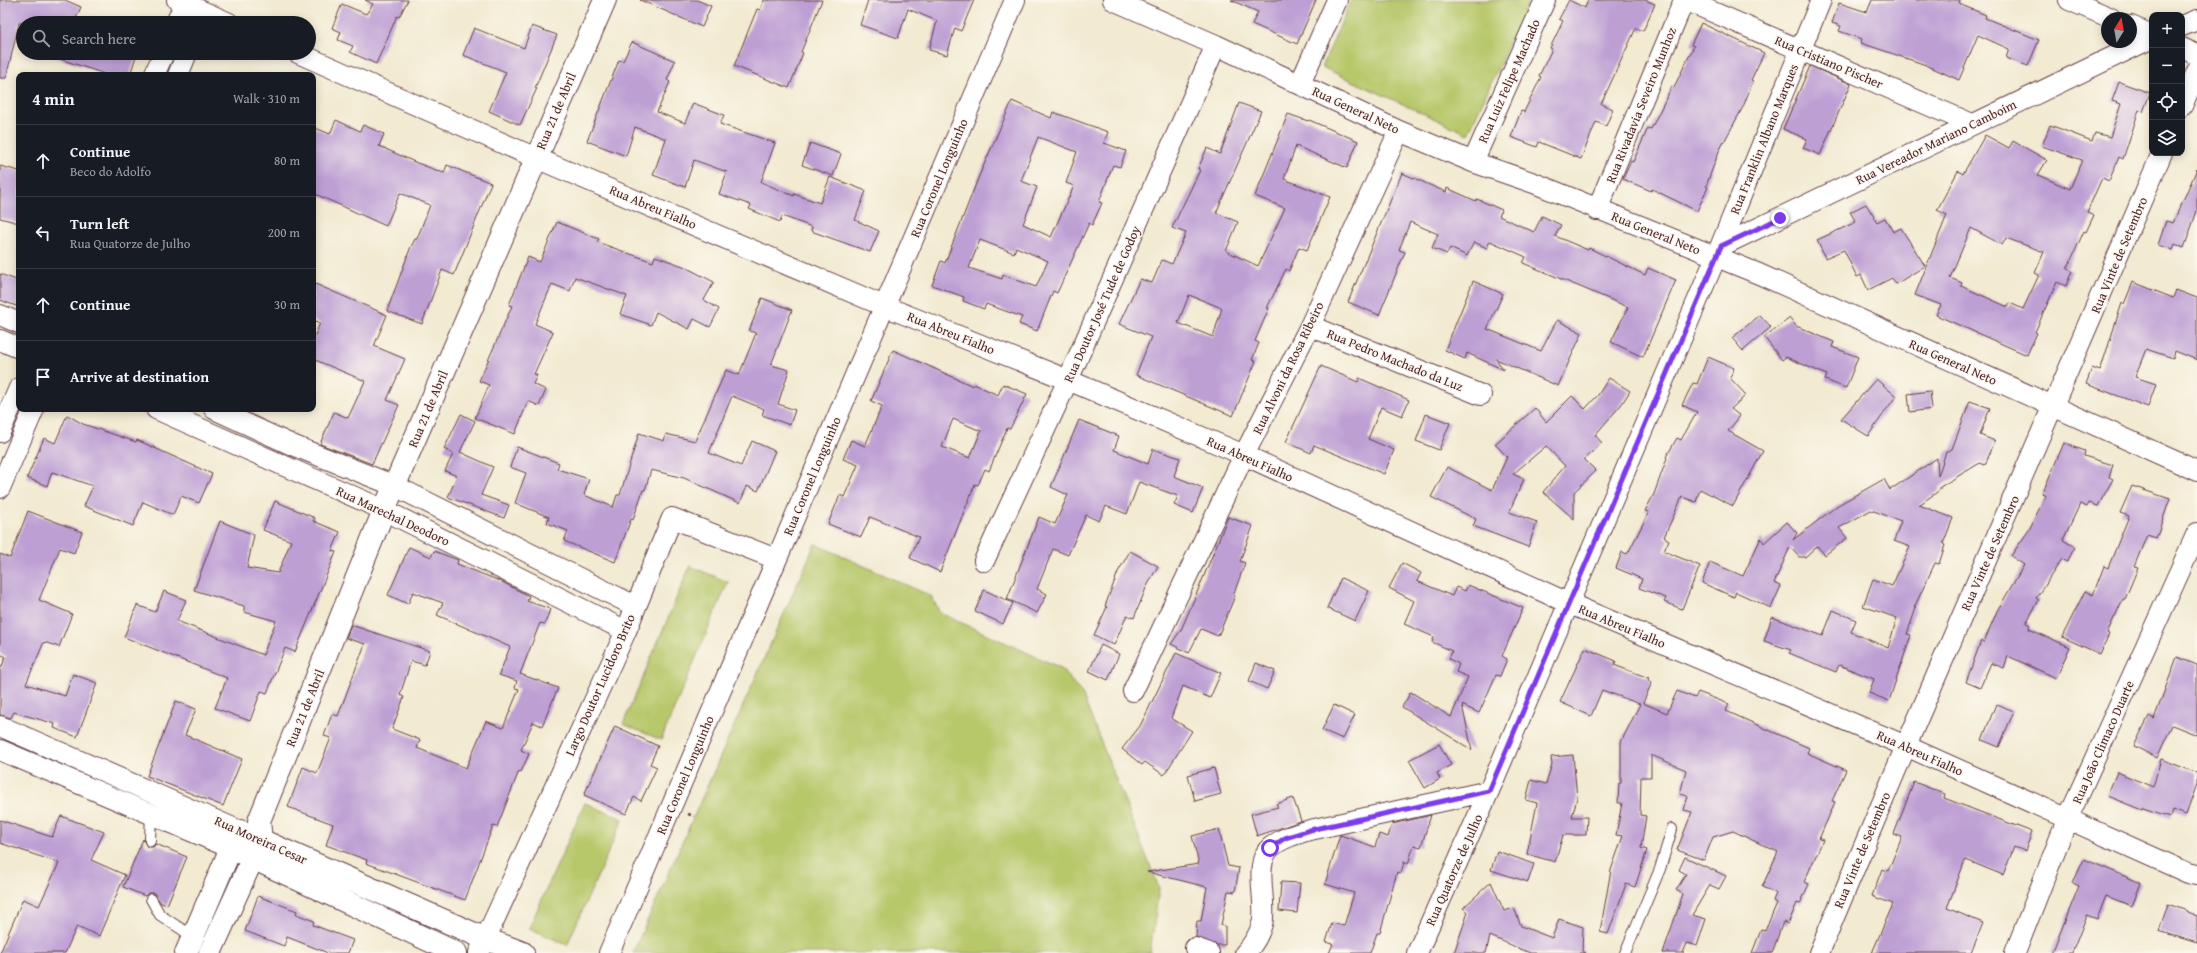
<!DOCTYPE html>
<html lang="en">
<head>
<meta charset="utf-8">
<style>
	:root { --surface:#171b24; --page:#20242c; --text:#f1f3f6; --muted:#9ea1a6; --line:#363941 }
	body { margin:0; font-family:"Gentium Book Plus",serif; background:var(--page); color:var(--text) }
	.controls { position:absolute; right:12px; top:12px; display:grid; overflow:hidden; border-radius:8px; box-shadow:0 2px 10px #0003 }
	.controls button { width:36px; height:36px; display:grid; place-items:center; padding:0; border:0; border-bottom:1px solid var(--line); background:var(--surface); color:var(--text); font:20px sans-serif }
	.compass { position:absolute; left:2101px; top:12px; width:36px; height:36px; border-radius:50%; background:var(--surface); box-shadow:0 2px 10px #0003; rotate:11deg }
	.stop { position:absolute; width:12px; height:12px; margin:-9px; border:3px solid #7c3aed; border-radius:50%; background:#fff }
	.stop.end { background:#7c3aed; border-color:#fff; box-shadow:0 1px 4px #0008 }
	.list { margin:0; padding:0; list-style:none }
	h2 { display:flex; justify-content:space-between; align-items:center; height:52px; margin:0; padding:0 16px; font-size:17px }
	h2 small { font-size:13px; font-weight:400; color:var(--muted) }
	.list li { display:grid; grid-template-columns:26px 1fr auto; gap:12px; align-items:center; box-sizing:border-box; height:72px; padding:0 16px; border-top:1px solid var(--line) }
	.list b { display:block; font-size:15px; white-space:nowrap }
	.list p { margin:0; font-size:13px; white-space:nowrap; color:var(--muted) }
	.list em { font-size:13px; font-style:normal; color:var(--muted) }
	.icon { flex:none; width:22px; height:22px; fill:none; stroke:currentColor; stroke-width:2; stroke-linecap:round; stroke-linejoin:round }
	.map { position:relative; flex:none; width:2197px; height:953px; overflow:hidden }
	.search { position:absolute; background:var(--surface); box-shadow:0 2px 10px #0003; left:16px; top:16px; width:300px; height:44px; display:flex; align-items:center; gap:10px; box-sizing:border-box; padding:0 14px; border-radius:22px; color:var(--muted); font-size:15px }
	.panel { position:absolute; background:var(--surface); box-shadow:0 2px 10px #0003; left:16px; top:72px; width:300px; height:340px; border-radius:8px }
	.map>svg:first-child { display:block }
	.green { fill:#b7c86b; stroke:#80744b }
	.building { fill:#bd9fd4; fill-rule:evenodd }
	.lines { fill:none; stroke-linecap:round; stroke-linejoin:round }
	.service-casing { stroke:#633d44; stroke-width:12 }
	.minor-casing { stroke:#633d44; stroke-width:22 }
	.tertiary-casing { stroke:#633d44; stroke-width:24 }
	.path { stroke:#633d44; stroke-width:2.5; stroke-dasharray:3 3; stroke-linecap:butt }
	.service { stroke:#fff; stroke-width:10 }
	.minor { stroke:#fff; stroke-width:20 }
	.tertiary { stroke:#fff; stroke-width:22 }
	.route { stroke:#7c3aed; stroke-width:5 }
	.labels { text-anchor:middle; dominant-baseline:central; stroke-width:3; stroke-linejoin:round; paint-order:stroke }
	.street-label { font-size:13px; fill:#4a1f2b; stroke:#fbf7ec }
</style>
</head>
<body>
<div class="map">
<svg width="2197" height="953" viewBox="0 0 2197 953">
	<rect width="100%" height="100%" fill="#fbf7ec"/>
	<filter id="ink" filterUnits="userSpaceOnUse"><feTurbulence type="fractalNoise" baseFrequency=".025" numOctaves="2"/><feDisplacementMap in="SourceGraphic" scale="8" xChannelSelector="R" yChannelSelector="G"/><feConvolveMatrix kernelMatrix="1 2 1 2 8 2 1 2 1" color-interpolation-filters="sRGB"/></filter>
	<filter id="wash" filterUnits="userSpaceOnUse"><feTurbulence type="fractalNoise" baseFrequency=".012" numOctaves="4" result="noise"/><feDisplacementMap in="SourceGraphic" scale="16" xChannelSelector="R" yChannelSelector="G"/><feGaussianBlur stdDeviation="0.9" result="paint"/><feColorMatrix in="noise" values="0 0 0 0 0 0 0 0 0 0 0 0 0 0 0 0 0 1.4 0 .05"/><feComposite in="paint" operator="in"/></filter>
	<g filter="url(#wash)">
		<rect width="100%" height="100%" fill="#f2ead1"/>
		<path class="green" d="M1351 0H1529L1468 134 1322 67Z
			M815 544 931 596 940 613 1061 668 1082 694 1159 888 1150 953H633Z
			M690 566 728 582 661 740 623 724Z
			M585 803 623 819 567 945 529 928Z"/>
		<g id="blocks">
			<path class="building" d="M0 0H65L81 7 74 23H19L6 78H0Z
				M365 0H408L399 17 397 16 376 64 350 52 353 46 338 40 341 32 332 28 342 4 366 14 373 4Z
				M640 0H697L711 6 702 27Z
				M764 0H822L801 52 803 53 789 88 734 66 757 9 760 10Z
				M868 0H974L961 31 955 28 947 55 929 50 937 21 908 9 898 38 860 25Z
				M1231 0H1316L1297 44 1252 24 1258 12Z
				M1569 0 1585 8 1588 0H1645L1655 4 1643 31 1636 28 1601 104 1613 109 1606 126 1596 122 1581 159 1539 142 1537 147 1511 137 1521 111 1524 112 1541 77 1539 76 1552 49 1550 48 1563 21 1559 19Z
				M1872 0H1960L1959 4 1986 15 1985 18 2039 40 2028 66 2006 58 2009 49 1978 35 1959 80 1926 65 1861 43 1862 39 1839 31 1841 26 1832 23 1839 3 1867 12Z
				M1701 23 1764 53 1751 80 1753 81 1743 107 1719 151 1706 186 1708 187 1697 211 1652 189 1651 191 1623 179 1631 161 1633 162 1648 128 1651 129 1672 86 1674 87 1694 46 1691 45Z
				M532 26 557 35 535 88H537L520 125 489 111 506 72 463 55 474 28 524 48Z
				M632 42 675 61 667 80 670 82 657 112 685 123 693 103 724 115 720 124 775 143 761 182 794 196V194L820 203 830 177 866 191 855 220 879 231 870 252 811 231 812 227 782 216 780 222 749 209 751 205 719 194 727 172 694 160 685 187 653 175 666 139 635 127 626 156 587 141 619 60 623 61Z
				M52 53H137L130 75H108L51 56Z
				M1810 66 1851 84 1820 155 1803 148 1807 139 1783 129Z
				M2119 82 2150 93 2143 112 2139 110 2123 159 2119 157 2109 181 2102 178 2087 212 2094 215 2086 232 2084 231 2067 269 2072 271 2066 286 2057 282 2035 332 2037 333 2027 355 1936 315 1941 305 1915 295 1947 215 1937 210 1958 171 1963 174 1985 135 2009 148 2013 141 2047 160 2038 175 2070 189 2082 160 2042 146 2050 125 2092 141 2095 133 2110 137 2121 104 2112 101ZM1971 228 2002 245 2006 238 2044 252 2035 273 2039 275 2023 309 2010 303 2008 307 1961 286 1962 283 1950 278Z
				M1012 101 1051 118 1053 112 1108 132 1104 143 1126 151 1120 167 1113 165 1099 202 1102 203 1092 225 1089 223 1057 293 1053 291 1037 331 1019 324 1022 317 986 304 984 309 963 301 964 297 932 285 941 261 945 263 979 176ZM1038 137 1077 152 1066 183 1074 186 1051 237 1023 224 1037 187 1021 181ZM980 240 1014 253 1016 247 1048 261 1036 287 1003 275 1002 279 969 268Z
				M1239 103 1261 111 1216 213 1238 222 1226 251 1258 266 1285 208 1255 196 1288 114 1308 121 1309 120 1358 141 1347 168 1296 146 1284 179 1330 197 1307 250 1299 247 1289 271 1286 269 1267 308H1269L1255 341 1259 343 1252 360 1256 361 1233 416 1136 375 1151 337 1119 324 1140 279 1152 283 1162 260 1172 264 1186 233 1172 228 1200 170 1198 169 1207 148 1220 154ZM1189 295 1222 308 1213 337 1178 323Z
				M336 120 360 131 363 125 384 134 379 146 417 163 444 173 447 165 491 183 454 275 442 270 422 324 387 311 410 249 415 239H417L430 205 400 193 386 226 313 193V127L330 134Z
				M810 143 841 154 833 176 802 165Z
				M0 166 19 171V223L0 218Z
				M2197 169V211L2184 248 2175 244 2173 250 2158 245 2166 221 2173 223Z
				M1402 173 1446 192 1447 188 1476 201 1477 199 1502 210 1499 216 1534 232 1542 216 1561 225 1555 236 1588 250 1589 248 1645 275 1648 268 1676 280 1643 357 1611 342 1628 307 1523 263 1526 257 1490 241 1487 248 1474 242 1467 256 1450 248 1447 254 1432 248 1438 234 1410 222 1399 250 1405 252 1379 315 1348 302Z
				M1866 204 1877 222 1885 218 1893 232 1901 228 1925 266 1896 284 1892 278 1868 290 1861 275 1857 277 1844 250 1825 258 1817 240 1856 222 1850 212Z
				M557 222 599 239 597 242 653 262 655 256 683 266 714 282 704 300 719 309 710 327 694 319 689 329 656 312 651 325 620 314 627 296 575 277 570 291 552 284 535 324 553 332 534 374 537 375 533 384 546 390 539 406 528 401 515 434 475 418 489 385 479 381 512 306 509 305 528 257 540 262Z
				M0 274 19 281V307L0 300Z
				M1473 281 1503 294 1487 329 1541 351 1557 320 1582 333 1558 386 1496 359 1504 370 1467 353 1465 359 1445 350Z
				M2133 282 2173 298 2176 290 2197 298V360L2175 351 2173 358 2146 349 2135 377 2156 384 2148 407 2086 384 2092 368 2100 371 2122 303 2124 304Z
				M313 283 387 315 374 346 405 359 387 400 399 405 372 464 320 444 334 412 348 418 365 381 313 359V340L320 323 313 320Z
				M762 298 792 310 771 365 789 370 778 404 795 410 790 425 762 415 764 409 732 396 709 453 741 466 752 441 775 451 758 491 747 486 740 503 684 478 651 470 645 490H643L633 520 631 519 615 562 564 541 568 531 547 523 549 517 515 503 526 473 510 467 517 447 559 463 557 469 589 479 584 495 613 507 617 495H620L639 433 664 441 666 434 695 441 726 370 739 375 756 333 749 331Z
				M1760 315 1771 327 1743 351 1732 338Z
				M1790 318 1796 326 1834 342 1832 347 1858 357 1846 388 1825 380 1827 375 1786 357 1782 360 1764 337Z
				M893 350 973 386 974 384 998 395 1003 384 1027 394 1010 429 1007 428 989 471 985 469 978 485 975 484 940 572 910 558 919 537 870 517 861 537 828 524 840 495 844 497 858 465 843 459 851 440 865 446 882 406 871 401ZM953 419 981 431 970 458 942 447Z
				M1708 357 1734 368 1730 378 1746 395 1731 409 1740 416 1728 431 1763 451 1733 506 1700 489 1696 502 1682 497 1664 537 1669 540 1664 551 1700 566 1682 609 1664 602 1666 598 1639 588 1642 579 1616 568 1622 552 1627 554 1629 551 1649 512 1645 511 1654 494 1667 458 1666 457 1677 438 1681 440 1697 412 1682 405 1693 383 1697 384Z
				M1321 366 1358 382 1359 378 1409 400 1402 416 1381 407 1368 439 1394 450 1384 474 1314 445 1311 453 1286 442Z
				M1609 378 1630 391 1621 405 1595 435 1602 443 1584 459 1596 471 1574 492V519L1543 492 1565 466 1546 446 1513 474 1524 479 1509 512 1537 522 1528 547 1473 526 1476 519 1431 497 1447 467 1492 490 1507 457 1495 444 1535 408 1546 422 1572 396 1585 409 1598 395Z
				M1876 379 1896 396 1868 436 1841 419Z
				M1930 391 1932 409 1910 412 1908 394Z
				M1970 401 1990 408 1980 435 1995 441 1985 465 1980 463 1940 487V490L1919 505 1953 518 1943 544 1945 545 1939 564 1935 563 1914 608H1916L1907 634 1911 635 1889 701 1869 693 1874 679 1839 665 1836 672 1789 653 1791 650 1764 641 1772 617 1823 636 1833 610 1856 620 1851 632 1888 648 1897 618 1863 606 1873 579 1892 586 1910 547 1894 541 1901 521 1871 510 1839 528 1847 538 1825 555 1817 546 1805 557H1799L1790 547 1774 583 1781 586 1771 608 1736 592 1734 597 1702 583 1710 562 1743 576 1761 538 1764 543 1787 522 1797 533 1793 540 1838 505 1884 479 1890 490 1937 458 1938 476 1946 452 1952 449Z
				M461 414 475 421 460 452 493 467 481 495 509 505 504 518 448 497 457 476 445 471 453 454 444 449Z
				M1426 414 1450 423 1439 450 1416 441Z
				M67 415 83 424 136 442 137 440 212 474 199 503 181 496 173 515 143 502 133 526 84 506 93 486 52 472 47 486 27 478 44 438 55 443Z
				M1079 420 1119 436 1114 450 1148 464 1153 449 1180 458 1174 476 1203 488 1193 513 1174 505 1178 496 1139 482 1127 514 1106 506 1099 521 1086 515 1068 555 1053 549 1037 589 1047 594 1037 613 1007 599 1039 517 1055 524 1068 495 1051 487Z
				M2064 443 2085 451 2084 456 2113 465 2109 477 2113 479 2098 506 2089 503 2087 507 2080 504 2063 540 2075 547 2067 562 2062 559 2036 598 2039 600 2026 623 2030 625 2029 629 2070 647 2056 678 2008 656 2004 668 1991 663 1980 688 1966 682 1981 641 1984 642 1997 611 2024 565 2011 556 2029 530 2046 495 2042 494Z
				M2132 486 2170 499 2156 538 2147 535 2134 567 2138 568 2125 599H2123L2107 633 2109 634 2100 654 2062 637 2085 591 2093 595 2104 566 2108 568 2129 516 2120 513Z
				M275 501 315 518 313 521 340 532 332 551 336 552 295 652 285 648 267 693 261 691 250 721 215 708 227 678 124 637 137 605 155 612 164 591 186 600 177 621 263 655 276 621 244 612V606L194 590 220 521 254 535 247 568 278 573 291 541 263 530Z
				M28 511 82 532 74 553 60 548 39 600 72 614 59 647 44 642 26 684 65 696 73 674 97 683 77 737 54 728 55 724 14 712 11 718 0 715V670L6 657 0 654V554L10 558Z
				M1228 517 1253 526 1240 561 1245 563 1233 596H1235L1218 636 1201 629 1189 653 1171 644 1181 630 1199 588Z
				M409 547 431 557 434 551 458 560 457 564 502 582 529 596 527 601 550 609 545 624 540 623 520 674 558 688 542 726 533 722 521 750 529 754 521 772 519 771 497 827 493 826 465 900 366 863 367 860 326 845 333 824 288 807 303 767 317 773 331 738 324 736 332 714 338 716 365 644 346 638 351 625 430 651 425 665 411 661 400 695 404 697 392 729 420 740 417 748 466 768 486 721 503 728 519 689 515 688 517 681 499 675 510 647 437 615 443 603 413 592 408 604 388 595Z
				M1130 551 1158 566 1146 588 1134 618 1127 615 1114 645 1094 635 1107 607 1105 606 1118 572Z
				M1402 563 1421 573 1417 581 1452 596 1456 587 1465 591 1468 585 1523 608 1502 656 1507 659 1500 676 1496 675 1479 713 1462 705 1472 750 1402 707 1411 692 1451 717 1468 677 1456 672 1459 664 1449 659 1452 651 1432 642 1434 637 1404 624 1414 601 1389 588Z
				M1341 578 1369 591 1355 621 1327 608Z
				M984 590 1013 603 1003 624 975 611Z
				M1101 645 1119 654 1108 680 1089 671Z
				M1585 648 1616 661 1614 665 1649 678 1648 680 1652 682 1643 703 1667 713 1677 691 1695 698 1698 692 1729 704 1726 711 1809 748 1807 753 1846 770 1832 801 1835 802 1819 839 1823 840 1804 882 1809 884 1800 904 1797 903 1788 924 1783 922 1772 953H1752L1761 930 1765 931 1777 903 1773 901 1776 893 1762 887 1778 852 1733 831 1713 837 1704 860 1677 850 1692 812 1684 810 1688 796 1680 794 1686 770 1651 755V777H1641L1640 815 1646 816 1641 848 1647 850 1635 887 1626 884 1608 934 1600 932 1611 870 1623 836 1616 835 1622 803H1618L1619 783H1621V742L1640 704 1602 690 1591 716 1560 702Z
				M1176 653 1221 673 1210 698 1183 686 1171 718 1192 731 1164 775 1145 762 1142 765 1122 749 1140 726Z
				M2177 657 2197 665V735L2172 725 2157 758 2134 746 2149 716 2154 719Z
				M1256 663 1275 671 1267 689 1249 681Z
				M176 701 196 709 185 735 242 759 223 806 147 776Z
				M1996 704 2014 711 1999 747 1982 740Z
				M1334 705 1355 715 1343 739 1322 730Z
				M615 726 658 746 650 764 657 767 641 801 634 797 626 814 584 795Z
				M1439 744 1451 765 1437 773 1440 779 1425 788 1409 760Z
				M1573 755 1577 798 1572 817H1587L1586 835H1563L1555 862 1527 854 1537 803 1526 800 1531 780 1546 784 1552 764 1551 757Z
				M2161 759 2197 773V784L2186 815 2173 810 2171 817 2143 808 2142 810 2107 796 2117 772 2153 787Z
				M1214 768 1221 794 1195 801 1188 775Z
				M1914 782 1945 794 1944 798 2032 832 2025 851 2014 847 2003 875 1966 860 1964 863 1947 908 1983 923 1971 953H1872L1893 904 1872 896 1882 869 1888 871 1902 837 1894 834Z
				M1293 798 1301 821 1257 836 1251 814 1278 807 1276 804Z
				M1431 815 1421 847 1414 845 1408 864 1404 862 1401 873 1397 872 1380 933H1377L1370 953H1329L1333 944 1326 942 1332 923 1344 926 1354 893 1325 884 1340 835 1375 847 1379 834 1388 837 1392 824Z
				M61 816 104 832 91 860 125 875 99 936 77 926 65 953H0L23 899 39 906 59 863 0 843V820L52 837Z
				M1219 829 1228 866 1239 868 1235 892 1228 891 1221 925 1225 926V945H1217L1196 937 1197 921H1201L1207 887 1147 872 1199 864 1192 836Z
				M143 839 147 847H153L156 844 187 857 167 905 161 903 154 893H148L145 896 123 887Z
				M1497 851 1534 864 1528 882 1491 870Z
				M1685 857 1726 876 1719 889 1710 885 1692 915 1706 919 1697 946 1687 943 1683 953H1663L1683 894 1676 890 1686 874 1679 870Z
				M2084 859 2141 883 2132 906 2106 896 2097 919 2087 915 2072 953H2052L2079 886 2073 883Z
				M1281 882 1300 883 1297 913 1279 911Z
				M1491 882 1504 911 1514 908 1521 926 1552 938 1559 919 1583 927 1582 951 1586 953H1530L1490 936 1486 953H1454L1468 912 1463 908Z
				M258 896 297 911 296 914 314 921 313 925 353 940 348 953H328L287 937 284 946 245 931Z
				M2168 904 2187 911V912L2197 916V943L2159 931Z"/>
		</g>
	</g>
	<g filter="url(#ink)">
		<use href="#blocks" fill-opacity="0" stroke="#633d44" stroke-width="1"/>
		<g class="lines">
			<defs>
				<path id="service" d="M150 841 151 811
					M151 899 160 915 195 938
					M1625 953 1660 869 1672 829"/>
				<path id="minor" d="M177 0 229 23
					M1113 0 1216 45 1399 131 1473 162 1534 183 1759 274 2197 471
					M1685 0 1972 124
					M2069 0 2111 18
					M176 23 186 0
					M2131 26 2152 35
					M2182 26 2197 20
					M2182 48 2197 55
					M298 53 536 158 884 306 1068 380 1244 455 1568 603 1906 746 2188 873 2197 875
					M154 75 164 53
					M178 75 187 53
					M1300 84 1337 0
					M2182 106 2197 71
					M1473 162 1545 0
					M1597 210 1684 0
					M1721 246 2152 38
					M0 315 19 323
					M1310 326 1481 395
					M0 340 19 348
					M156 409 384 510 626 631
					M214 409 292 445 395 486 635 606
					M0 432 19 388
					M0 488 34 409
					M984 561 1068 380 1216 45
					M1133 691 1244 455 1310 326 1399 131
					M0 726 240 831
					M0 750 231 848
					M1195 948 1209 953
					M479 953 626 631 672 518 776 559
					M609 953 1015 0
					M1245 953C1253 945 1259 935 1262 924 1268 902 1252 863 1271 847 1282 838 1296 834 1310 830L1489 791
					M1417 953 1489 791 1716 257 1821 0
					M1819 953 1906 746 2162 153
					M2015 953 2067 820 2197 533"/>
				<path id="tertiary" d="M240 831 486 939 523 953
					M231 848 456 953
					M186 953 231 848 238 834
					M210 953 261 840 259 821 384 510 605 0"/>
			</defs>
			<use href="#service" class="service-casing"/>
			<use href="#minor" class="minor-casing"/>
			<use href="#tertiary" class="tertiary-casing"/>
			<path class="path" d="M688 814 694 816"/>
			<use href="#service" class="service"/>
			<use href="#minor" class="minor"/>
			<use href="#tertiary" class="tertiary"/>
		</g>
	</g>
	<g class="lines" filter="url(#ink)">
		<path class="route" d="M1270 848 1285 838 1310 830 1489 791 1721 246 1780 218"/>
	</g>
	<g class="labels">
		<g class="street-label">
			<text transform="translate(1829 62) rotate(23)">Rua Cristiano Pischer</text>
			<text transform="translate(1509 81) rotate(-66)">Rua Luiz Felipe Machado</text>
			<text transform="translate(1641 105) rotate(-68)">Rua Rivadavia Seveiro Munhoz</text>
			<text transform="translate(1356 110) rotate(25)">Rua General Neto</text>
			<text transform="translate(556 111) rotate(-67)">Rua 21 de Abril</text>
			<text transform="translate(1764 139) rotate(-68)">Rua Franklin Albano Marques</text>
			<text transform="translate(1936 142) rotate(-26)">Rua Vereador Mariano Camboim</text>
			<text transform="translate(939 178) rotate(-67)">Rua Coronel Longuinho</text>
			<text transform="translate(653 207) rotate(23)">Rua Abreu Fialho</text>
			<text transform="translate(1656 233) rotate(22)">Rua General Neto</text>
			<text transform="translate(2119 255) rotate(-67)">Rua Vinte de Setembro</text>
			<text transform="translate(1102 304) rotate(-66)">Rua Doutor José Tude de Godoy</text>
			<text transform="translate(951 333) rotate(22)">Rua Abreu Fialho</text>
			<text transform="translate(1395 360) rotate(22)">Rua Pedro Machado da Luz</text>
			<text transform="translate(1953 362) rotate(24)">Rua General Neto</text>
			<text transform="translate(1288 368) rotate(-64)">Rua Alvoni da Rosa Ribeiro</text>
			<text transform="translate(428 409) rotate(-67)">Rua 21 de Abril</text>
			<text transform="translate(1250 459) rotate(24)">Rua Abreu Fialho</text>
			<text transform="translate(812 476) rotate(-67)">Rua Coronel Longuinho</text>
			<text transform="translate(393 516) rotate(25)">Rua Marechal Deodoro</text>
			<text transform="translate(1990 553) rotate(-66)">Rua Vinte de Setembro</text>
			<text transform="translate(1622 626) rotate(23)">Rua Abreu Fialho</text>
			<text transform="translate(600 685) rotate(-66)">Largo Doutor Lucidoro Brito</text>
			<text transform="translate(305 708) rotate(-68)">Rua 21 de Abril</text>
			<text transform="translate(2103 742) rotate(-66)">Rua João Climaco Duarte</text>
			<text transform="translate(1920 753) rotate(24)">Rua Abreu Fialho</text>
			<text transform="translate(685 775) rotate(-67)">Rua Coronel Longuinho</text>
			<text transform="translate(261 840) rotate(24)">Rua Moreira Cesar</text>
			<text transform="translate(1862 850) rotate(-67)">Rua Vinte de Setembro</text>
			<text transform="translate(1454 870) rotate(-66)">Rua Quatorze de Julho</text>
		</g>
	</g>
</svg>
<div class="controls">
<button>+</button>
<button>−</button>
<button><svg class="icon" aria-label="locate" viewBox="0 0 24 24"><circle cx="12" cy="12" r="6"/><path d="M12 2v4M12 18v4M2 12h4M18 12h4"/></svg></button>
<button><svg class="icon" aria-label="layers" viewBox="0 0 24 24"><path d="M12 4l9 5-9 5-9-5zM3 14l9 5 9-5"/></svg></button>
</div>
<svg class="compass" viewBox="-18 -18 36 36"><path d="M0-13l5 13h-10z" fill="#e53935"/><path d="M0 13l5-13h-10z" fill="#9ea1a6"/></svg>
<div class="stop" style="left:1270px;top:848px"></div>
<div class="stop end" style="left:1780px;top:218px"></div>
<div class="search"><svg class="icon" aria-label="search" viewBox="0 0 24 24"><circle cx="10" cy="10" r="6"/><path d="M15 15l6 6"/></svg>Search here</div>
<section class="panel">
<h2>4 min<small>Walk · 310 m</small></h2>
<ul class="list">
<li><svg class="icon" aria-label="ahead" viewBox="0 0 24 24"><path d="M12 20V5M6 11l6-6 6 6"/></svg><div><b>Continue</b><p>Beco do Adolfo</p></div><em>80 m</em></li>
<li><svg class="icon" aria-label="left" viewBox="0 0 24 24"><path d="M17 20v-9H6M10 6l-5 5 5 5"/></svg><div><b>Turn left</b><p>Rua Quatorze de Julho</p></div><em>200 m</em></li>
<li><svg class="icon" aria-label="ahead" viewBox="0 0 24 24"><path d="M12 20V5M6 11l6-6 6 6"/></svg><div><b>Continue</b></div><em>30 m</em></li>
<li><svg class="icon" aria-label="arrive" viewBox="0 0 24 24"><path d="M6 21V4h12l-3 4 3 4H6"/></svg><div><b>Arrive at destination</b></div></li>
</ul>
</section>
</div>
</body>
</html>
